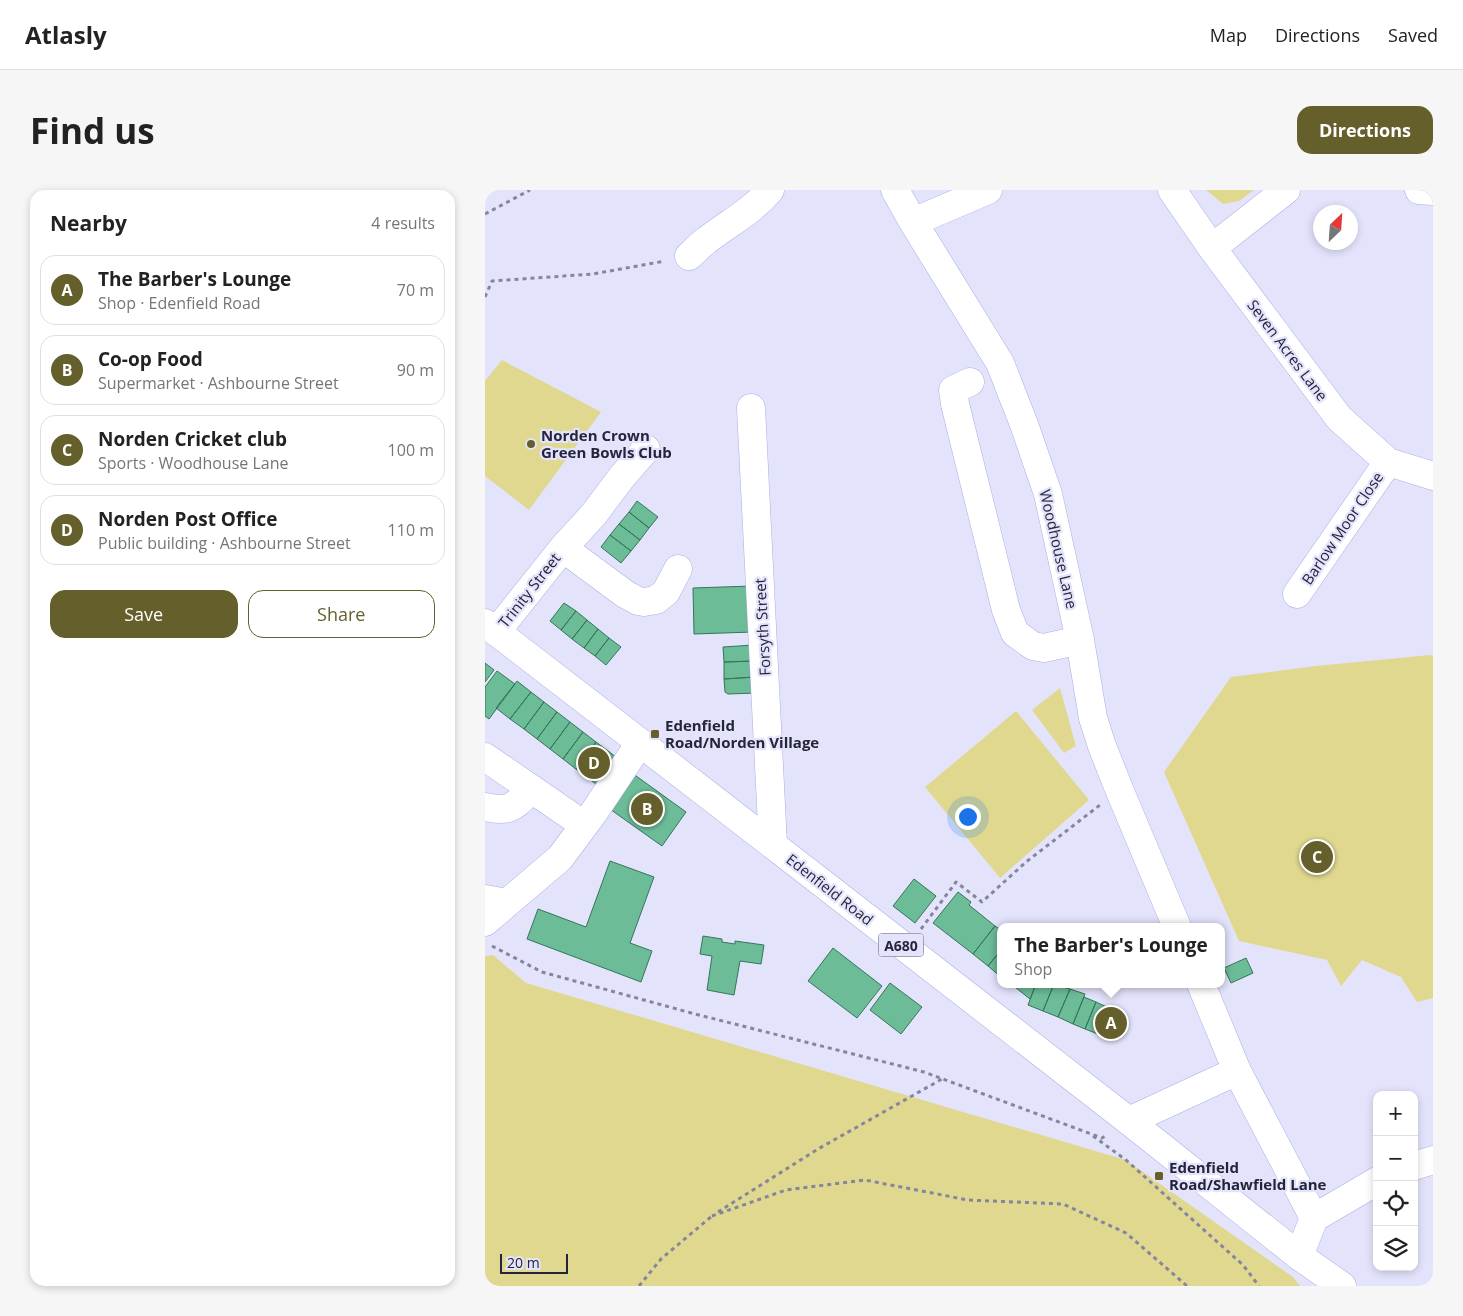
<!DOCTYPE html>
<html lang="en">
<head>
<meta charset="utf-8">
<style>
	:root { --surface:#fff; --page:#f6f6f6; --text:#222; --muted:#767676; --line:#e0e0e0; --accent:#655f2c }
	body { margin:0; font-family:"Open Sans",sans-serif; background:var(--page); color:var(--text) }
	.controls { position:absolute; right:15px; bottom:15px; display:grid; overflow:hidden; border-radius:10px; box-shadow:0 2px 8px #0003 }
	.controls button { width:45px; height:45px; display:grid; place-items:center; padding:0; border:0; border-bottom:1px solid var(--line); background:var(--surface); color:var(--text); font:25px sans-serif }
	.compass { position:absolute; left:828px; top:15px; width:45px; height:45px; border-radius:50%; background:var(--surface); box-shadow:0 2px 8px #0003; rotate:25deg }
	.scale { position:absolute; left:15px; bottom:12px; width:68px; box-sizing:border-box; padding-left:5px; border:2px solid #24253a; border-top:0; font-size:14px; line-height:18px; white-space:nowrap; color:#24253a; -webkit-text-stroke:4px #e3e4fc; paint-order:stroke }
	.you { position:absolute; left:482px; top:626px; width:18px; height:18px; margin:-12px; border:4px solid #fff; border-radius:50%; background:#1a73e8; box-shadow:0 0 0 8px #1a73e833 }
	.badge { display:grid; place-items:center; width:32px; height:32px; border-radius:50%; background:var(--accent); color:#fff; font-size:16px; font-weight:700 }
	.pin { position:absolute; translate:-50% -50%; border:2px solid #fff; box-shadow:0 1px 5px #0006 }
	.popup { position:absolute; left:512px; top:733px; width:228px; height:65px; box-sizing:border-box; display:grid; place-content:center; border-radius:10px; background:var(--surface); filter:drop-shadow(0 1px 4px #0005); font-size:16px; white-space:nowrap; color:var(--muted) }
	.popup b { font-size:19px; color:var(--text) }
	.popup::after { content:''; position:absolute; left:50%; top:100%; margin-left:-10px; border:10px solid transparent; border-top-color:var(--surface) }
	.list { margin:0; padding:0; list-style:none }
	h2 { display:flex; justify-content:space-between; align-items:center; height:65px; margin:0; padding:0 20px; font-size:21px }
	h2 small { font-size:16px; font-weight:400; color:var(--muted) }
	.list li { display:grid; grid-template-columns:32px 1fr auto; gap:15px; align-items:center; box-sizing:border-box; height:70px; margin:0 10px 10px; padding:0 10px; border:1px solid var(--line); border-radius:15px }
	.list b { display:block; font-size:19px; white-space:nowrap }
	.list p { margin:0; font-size:16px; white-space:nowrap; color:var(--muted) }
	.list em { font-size:16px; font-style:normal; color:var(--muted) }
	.actions { display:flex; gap:10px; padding:15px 20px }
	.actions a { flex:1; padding:11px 0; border:1px solid var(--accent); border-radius:15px; text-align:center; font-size:18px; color:var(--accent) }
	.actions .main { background:var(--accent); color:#fff }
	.icon { flex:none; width:28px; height:28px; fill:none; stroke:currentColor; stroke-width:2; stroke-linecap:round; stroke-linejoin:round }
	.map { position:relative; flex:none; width:948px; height:1096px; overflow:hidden; border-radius:15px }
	header { display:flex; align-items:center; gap:30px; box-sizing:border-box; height:70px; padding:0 25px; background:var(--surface); border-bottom:1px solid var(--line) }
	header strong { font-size:24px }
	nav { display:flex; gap:28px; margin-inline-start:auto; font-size:18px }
	.intro { display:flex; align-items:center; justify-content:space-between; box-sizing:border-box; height:120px; padding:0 30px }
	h1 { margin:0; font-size:35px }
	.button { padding:12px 22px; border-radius:15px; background:var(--accent); color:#fff; font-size:18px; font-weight:700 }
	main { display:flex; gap:30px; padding:0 30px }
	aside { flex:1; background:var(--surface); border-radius:15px; box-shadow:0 2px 8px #0003 }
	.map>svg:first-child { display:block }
	.green { fill:#e0d88e }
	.building { fill:#6dbc98; stroke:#357559 }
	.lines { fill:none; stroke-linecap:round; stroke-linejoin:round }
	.minor-casing { stroke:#abade5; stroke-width:29 }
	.major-casing { stroke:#abade5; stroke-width:29 }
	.path { stroke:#85869d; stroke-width:3; stroke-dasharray:4 4; stroke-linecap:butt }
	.minor { stroke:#fff; stroke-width:28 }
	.major { stroke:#fff; stroke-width:28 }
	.poi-dot { fill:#655f2c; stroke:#e3e4fc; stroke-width:2 }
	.labels { text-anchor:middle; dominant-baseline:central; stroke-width:4.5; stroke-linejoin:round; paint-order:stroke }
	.shield { fill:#e3e4fc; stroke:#5d5e74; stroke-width:1 }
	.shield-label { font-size:14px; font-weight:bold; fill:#24253a }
	.street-label { font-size:15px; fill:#24253a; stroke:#e3e4fc }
	.poi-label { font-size:15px; font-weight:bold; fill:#24253a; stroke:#e3e4fc; text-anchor:start }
</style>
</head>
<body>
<header>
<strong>Atlasly</strong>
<nav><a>Map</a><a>Directions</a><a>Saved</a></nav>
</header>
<div class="intro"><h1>Find us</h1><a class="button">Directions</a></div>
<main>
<aside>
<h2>Nearby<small>4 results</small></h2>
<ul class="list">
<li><span class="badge">A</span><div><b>The Barber's Lounge</b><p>Shop · Edenfield Road</p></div><em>70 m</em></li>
<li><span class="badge">B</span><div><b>Co-op Food</b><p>Supermarket · Ashbourne Street</p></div><em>90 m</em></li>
<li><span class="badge">C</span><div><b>Norden Cricket club</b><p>Sports · Woodhouse Lane</p></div><em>100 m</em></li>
<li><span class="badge">D</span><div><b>Norden Post Office</b><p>Public building · Ashbourne Street</p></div><em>110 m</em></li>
</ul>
<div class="actions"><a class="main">Save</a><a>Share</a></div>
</aside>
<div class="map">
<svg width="948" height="1096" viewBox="0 0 948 1096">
	<rect width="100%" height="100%" fill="#e3e4fc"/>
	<path class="green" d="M721 0H769L754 11 738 14Z
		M17 170 116 222 44 320 0 286V191Z
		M945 465 948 466V808L932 812 916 787 877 770 856 796 842 770 754 751 679 582 746 487 831 476Z
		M575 498 591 556 579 563 547 520Z
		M531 521 604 610 515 688 440 597Z
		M8 765 41 793 641 970 808 1087 815 1096H0V766Z"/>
	<path class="building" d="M152 311 173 327 164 338 144 322Z
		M144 322 164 338 155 350 134 334Z
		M134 334 155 350 146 361 125 345Z
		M125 345 146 361 136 373 116 357Z
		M267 396 268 442 209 444 208 398Z
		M79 413 91 421 76 440 65 431Z
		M91 421 102 430 87 449 76 440Z
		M102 430 113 439 99 458 87 449Z
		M113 439 124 448 110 466 99 458Z
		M124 448 136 457 121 475 110 466Z
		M269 455 270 471 239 472 238 457Z
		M270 471V487L239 489V472Z
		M0 473 9 480 0 492Z
		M12 481 30 494 4 529 0 526V497Z
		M270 487 271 503 243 504 240 502 239 489Z
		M32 491 46 502 25 529 11 518Z
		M46 502 59 512 39 539 25 529Z
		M59 512 72 522 52 549 39 539Z
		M72 522 85 532 65 559 52 549Z
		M85 532 98 542 78 569 65 559Z
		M98 542 111 552 91 579 78 569Z
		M111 552 131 567 111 594 91 579Z
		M147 583 201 622 177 656 122 617Z
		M125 671 169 687 145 753 167 761 156 792 42 749 53 719 101 737Z
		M429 689 451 706 430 733 408 716Z
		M473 702 486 712 484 715 510 736 488 764 448 733Z
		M510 736 516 740V760L503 776 488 764Z
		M218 746 237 749V752L250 754V751L279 755 276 774 255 771 249 805 222 800 227 766 215 764Z
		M348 758 397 796 372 828 323 791Z
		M516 760V787L503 776Z
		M761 768 768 783 746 793 739 778Z
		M405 793 437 817 416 844 385 820Z
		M526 794H551L545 809Z
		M551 794H569L558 821 543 815Z
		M569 794 585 799 573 827 558 821Z
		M585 799 600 804 588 834 573 827Z
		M599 807 611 812 600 839 588 834Z
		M611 812 624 818 613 844 600 839Z
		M624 818 637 823 625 850 613 844Z"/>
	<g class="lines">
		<defs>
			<path id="minor" d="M410 0 428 32 515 173 540 237 563 304 595 450 608 528 617 556 634 599 692 737
				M687 0 727 58 854 228 903 272 948 286
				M934 0 948 1
				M428 32 503 0
				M727 58 801 0
				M204 66C210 61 216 54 222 50 245 32 265 23 285 0
				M485 192 468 200 470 214 521 420 530 443 548 456 559 458 595 450
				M266 218 288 655
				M78 358 140 404 153 411 159 412 171 410 181 402 193 379
				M812 404 903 272
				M11 442 78 358 109 324 136 288 161 259
				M0 567 99 635
				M0 617C26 623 29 616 47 599
				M0 709 22 713 75 668 107 625 155 553
				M0 732 22 713
				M716 794 752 881 829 1028
				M644 931 752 881
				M929 976 948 970
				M814 1066 829 1028 892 991"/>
			<path id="major" d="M0 433 288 655 644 931 814 1066 857 1096"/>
		</defs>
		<use href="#minor" class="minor-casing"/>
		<use href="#major" class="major-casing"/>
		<path class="path" d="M0 24 45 0
			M0 107 7 91 108 84 180 71
			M436 739 471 692 497 712 541 672 615 615
			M7 756 57 782 210 824 439 882 617 948 622 945
			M608 946 641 970 758 1075 774 1096
			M233 1022 333 959 457 889
			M227 1026 301 1000 380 990 483 1010 578 1014 641 1043 702 1096
			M154 1096 176 1069 227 1026"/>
		<use href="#minor" class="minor"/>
		<use href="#major" class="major"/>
	</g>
	<g class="poi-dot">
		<circle cx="46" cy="254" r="5"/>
		<rect x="165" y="539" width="10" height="10" rx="2.5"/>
		<rect x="669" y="981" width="10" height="10" rx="2.5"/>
	</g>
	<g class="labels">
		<rect class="shield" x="393.5" y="743.5" width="45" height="23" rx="4"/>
		<g class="shield-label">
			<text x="416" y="755">A680</text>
		</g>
		<g class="street-label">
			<text transform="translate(803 160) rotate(53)">Seven Acres Lane</text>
			<text transform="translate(857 338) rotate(-56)">Barlow Moor Close</text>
			<text transform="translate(574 359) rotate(77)">Woodhouse Lane</text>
			<text transform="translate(44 400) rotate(-52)">Trinity Street</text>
			<text transform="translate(277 437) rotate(-93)">Forsyth Street</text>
			<text transform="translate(345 699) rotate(38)">Edenfield Road</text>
		</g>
		<g class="poi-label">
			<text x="56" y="245">Norden Crown<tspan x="56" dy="17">Green Bowls Club</tspan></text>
			<text x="180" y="535">Edenfield<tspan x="180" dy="17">Road/Norden Village</tspan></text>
			<text x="684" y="977">Edenfield<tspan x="684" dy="17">Road/Shawfield Lane</tspan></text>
		</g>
	</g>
</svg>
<div class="controls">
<button>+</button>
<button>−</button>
<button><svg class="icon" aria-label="locate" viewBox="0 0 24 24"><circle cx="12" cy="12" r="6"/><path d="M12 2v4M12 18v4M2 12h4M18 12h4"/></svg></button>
<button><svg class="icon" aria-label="layers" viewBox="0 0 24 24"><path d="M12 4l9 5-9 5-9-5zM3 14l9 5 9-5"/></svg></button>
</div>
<svg class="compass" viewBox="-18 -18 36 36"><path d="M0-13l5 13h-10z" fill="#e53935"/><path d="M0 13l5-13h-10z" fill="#767676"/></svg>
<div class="scale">20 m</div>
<div class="you"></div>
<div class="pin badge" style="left:626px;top:833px">A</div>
<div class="popup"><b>The Barber's Lounge</b>Shop</div>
<div class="pin badge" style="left:162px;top:619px">B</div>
<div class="pin badge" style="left:832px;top:667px">C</div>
<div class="pin badge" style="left:109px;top:573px">D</div>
</div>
</main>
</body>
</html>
